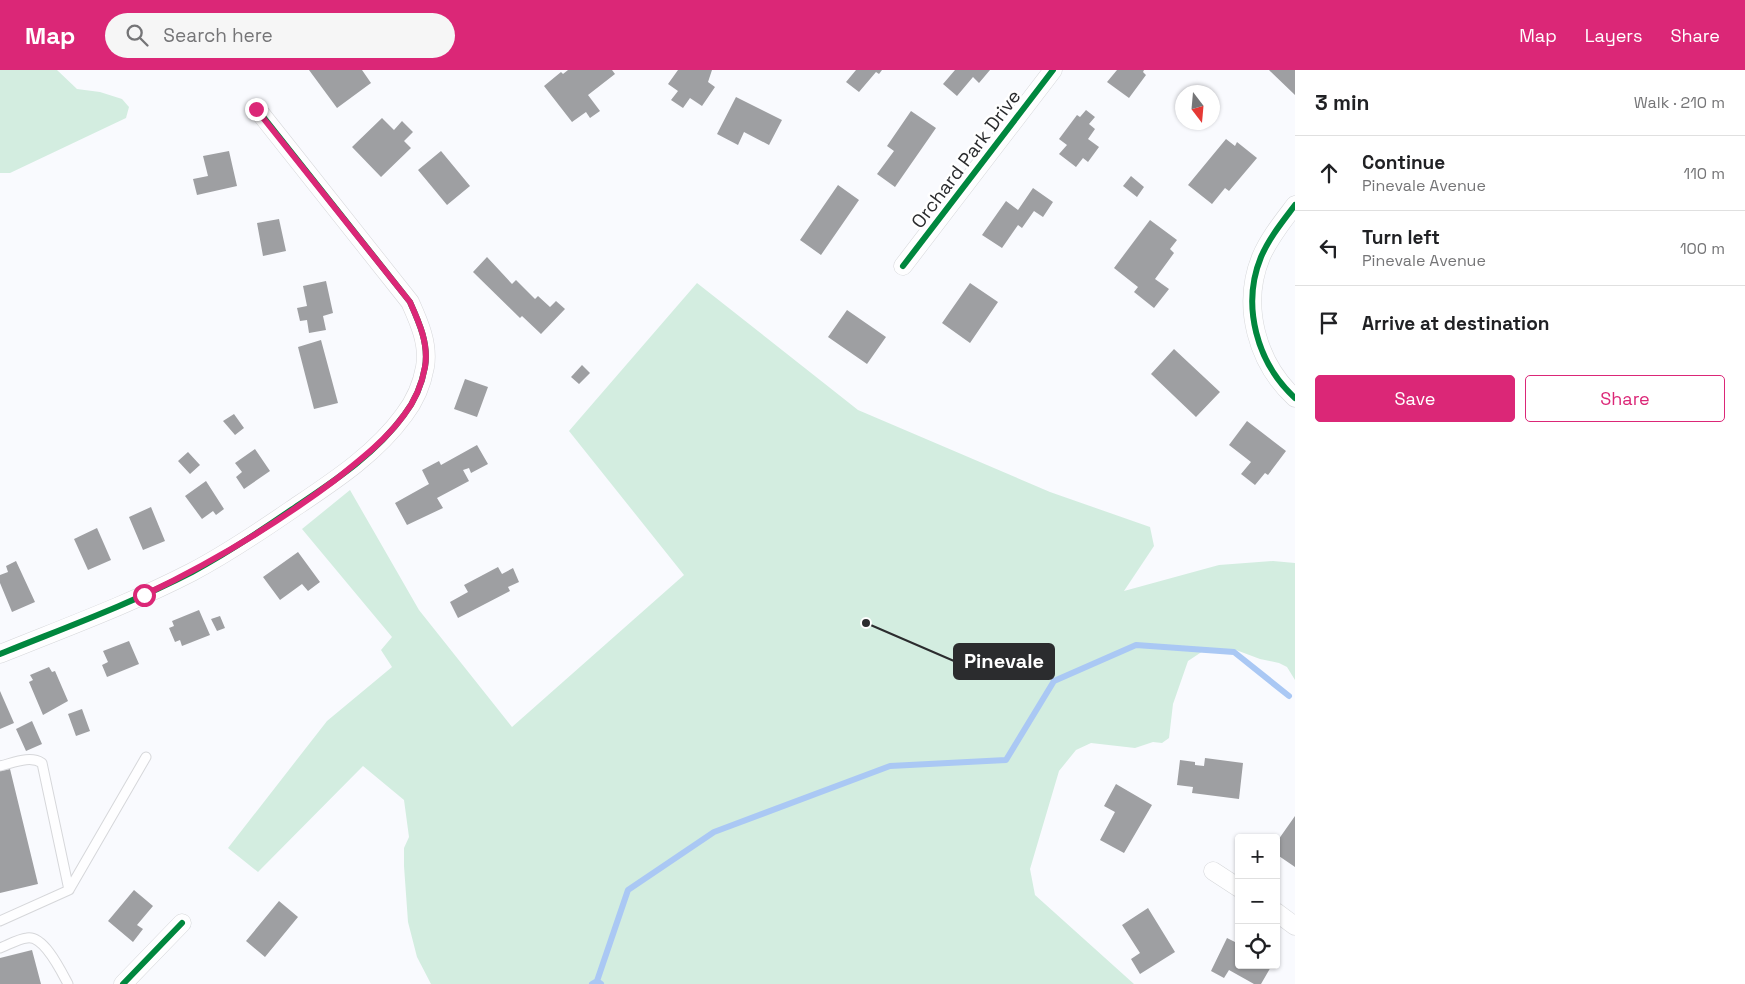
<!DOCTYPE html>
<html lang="en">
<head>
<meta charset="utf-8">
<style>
	:root { --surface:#fff; --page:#f6f6f6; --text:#202124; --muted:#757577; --line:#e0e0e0; --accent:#db2777 }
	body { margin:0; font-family:"Space Grotesk",sans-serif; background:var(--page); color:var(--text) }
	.controls { position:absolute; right:15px; bottom:15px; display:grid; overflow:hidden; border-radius:5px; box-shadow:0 1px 4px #0004 }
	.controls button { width:45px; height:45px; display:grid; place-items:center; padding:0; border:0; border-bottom:1px solid var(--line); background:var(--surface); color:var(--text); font:25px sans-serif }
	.compass { position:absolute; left:1175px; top:15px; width:45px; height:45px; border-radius:50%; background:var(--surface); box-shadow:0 1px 4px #0004; rotate:164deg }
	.stop { position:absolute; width:15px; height:15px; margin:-11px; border:4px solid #db2777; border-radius:50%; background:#fff }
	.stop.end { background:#db2777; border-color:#fff; box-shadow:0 1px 5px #0008 }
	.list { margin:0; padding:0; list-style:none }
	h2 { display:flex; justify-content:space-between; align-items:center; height:65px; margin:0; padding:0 20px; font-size:21px }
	h2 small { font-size:16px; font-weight:400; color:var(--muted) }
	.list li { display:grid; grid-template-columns:32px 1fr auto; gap:15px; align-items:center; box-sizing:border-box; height:75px; padding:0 20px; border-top:1px solid var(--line) }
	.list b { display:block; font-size:19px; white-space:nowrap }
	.list p { margin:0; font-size:16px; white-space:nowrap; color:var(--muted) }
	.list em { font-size:16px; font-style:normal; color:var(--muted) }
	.actions { display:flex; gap:10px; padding:15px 20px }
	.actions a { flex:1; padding:11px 0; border:1px solid var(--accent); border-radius:5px; text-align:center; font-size:18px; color:var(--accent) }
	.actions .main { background:var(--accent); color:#fff }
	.icon { flex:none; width:28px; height:28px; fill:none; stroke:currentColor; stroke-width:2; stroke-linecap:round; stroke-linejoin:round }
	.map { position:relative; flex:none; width:1295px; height:914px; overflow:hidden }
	header { display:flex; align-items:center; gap:30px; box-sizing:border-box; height:70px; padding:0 25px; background:var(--accent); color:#fff }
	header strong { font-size:24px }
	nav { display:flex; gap:28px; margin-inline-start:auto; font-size:18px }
	.search { width:350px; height:45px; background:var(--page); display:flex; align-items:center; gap:12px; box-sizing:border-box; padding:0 18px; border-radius:28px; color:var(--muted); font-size:19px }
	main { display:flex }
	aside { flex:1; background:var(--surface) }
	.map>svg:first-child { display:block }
	.green { fill:#d3ede0 }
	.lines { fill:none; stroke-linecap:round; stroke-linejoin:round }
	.stream { stroke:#aac8f4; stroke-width:6 }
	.building { fill:#9e9fa2 }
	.lane-casing { stroke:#d6d7da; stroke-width:11 }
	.street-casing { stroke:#d6d7da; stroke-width:19 }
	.lane { stroke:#fefeff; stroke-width:9 }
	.street { stroke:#fefeff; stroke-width:18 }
	.cycleway-casing { stroke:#fff; stroke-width:9 }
	.cycleway { stroke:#00873e; stroke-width:6 }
	.route { stroke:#db2777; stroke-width:6 }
	.labels { text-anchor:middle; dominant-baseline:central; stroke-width:5; stroke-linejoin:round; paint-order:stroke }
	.street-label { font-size:19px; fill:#2b2c2e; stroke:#fff }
	.leader { fill:none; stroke:#2b2c2e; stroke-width:2 }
	.callout-dot { fill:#2b2c2e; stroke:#fff; stroke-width:2 }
	.callout { fill:#2b2c2e; stroke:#2b2c2e; stroke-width:2 }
	.callout-label { font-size:20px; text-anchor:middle; font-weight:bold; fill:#fff }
</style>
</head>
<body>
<header>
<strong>Map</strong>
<div class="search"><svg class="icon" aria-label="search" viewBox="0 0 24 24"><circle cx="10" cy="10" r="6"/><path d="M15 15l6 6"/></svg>Search here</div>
<nav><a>Map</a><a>Layers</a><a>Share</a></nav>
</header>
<main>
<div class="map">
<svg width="1295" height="914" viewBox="0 0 1295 914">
	<rect width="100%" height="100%" fill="#f9fafe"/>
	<path class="green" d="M0 0H57L77 19 100 22 122 29 129 37 126 48 10 103H0Z
		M697 213 858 340 1050 422 1150 457 1154 476 1124 521 1219 495 1273 491 1295 493V610L1287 597 1279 593 1260 589 1236 580 1206 579 1188 591 1173 634 1169 668 1162 673 1153 672 1135 678 1091 673 1076 680 1059 701 1030 799 1035 825 1134 914H431L417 887 408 852 404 796V778L409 767 404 730 363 696 258 802 228 778 327 651 392 597 381 580 392 567 302 459 350 420 419 540 512 657 684 505 569 361Z"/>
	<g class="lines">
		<path class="stream" d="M597 911 628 820 714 762 890 696 1006 690 1054 611 1136 575 1234 582 1289 626
			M592 914 597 911 601 914"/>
	</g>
	<path class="building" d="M309 0H362L371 13 337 38Z
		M568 0H612L615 4 588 25 600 41 590 48 586 42 572 52 544 16 561 2 563 4Z
		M678 0H712L708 12 715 17 702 36 690 28 683 38 671 30 678 21 668 14Z
		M856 0H882L879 4 876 2 859 22 846 12Z
		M955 0H990L979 13 973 7 957 26 943 14Z
		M1117 0H1144L1143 2 1146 5 1129 28 1107 12Z
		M1269 0H1295V25Z
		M736 27 782 50 769 75 744 62 738 75 717 64Z
		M1086 40 1095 47 1089 54 1095 59 1088 69 1099 77 1088 92 1083 88 1076 97 1059 84 1067 75 1059 69 1077 45 1080 47Z
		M911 41 936 58 895 117 877 104 894 81 887 76Z
		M382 48 394 60 402 51 413 62 404 71 411 78 381 107 352 77Z
		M1226 69 1235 76 1237 72 1257 88 1229 121 1225 118 1212 134 1188 115Z
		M229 81 237 116 197 125 193 109 208 106 203 86Z
		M441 81 470 116 447 135 418 100Z
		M1131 106 1144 117 1137 127 1123 116Z
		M838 115 859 130 821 185 800 170Z
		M1033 118 1053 132 1043 147 1034 141 1022 158 1018 155 1002 178 982 165 1006 131 1018 140Z
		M279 149 286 181 263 186 257 153Z
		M1150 150 1177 170 1170 179 1174 183 1155 209 1169 219 1154 238 1134 222 1138 217 1114 198Z
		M487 187 512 214 516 210 535 229 538 226 550 237 556 231 565 239 541 264 522 246 520 248 473 202Z
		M326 211 333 243 323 246 326 260 309 263 307 250 300 251 297 238 307 236 303 216Z
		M970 213 998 232 970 273 942 253Z
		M847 240 886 267 867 294 828 267Z
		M321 270 338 333 314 339 298 277Z
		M1174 279 1220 322 1196 347 1151 304Z
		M582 295 590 303 579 314 571 307Z
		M465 309 488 317 477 347 454 339Z
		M234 344 244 358 235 365 223 351Z
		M1247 351 1286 381 1268 405 1265 403 1255 415 1241 404 1251 392 1229 375Z
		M477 375 488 394 471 403 469 398 463 400 469 411 437 428 443 438 407 455 395 433 429 414 422 400 439 391 441 395Z
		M255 379 270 401 244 419 236 407 242 402 235 393Z
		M188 382 200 395 190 404 178 391Z
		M206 411 224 439 216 445 213 441 202 449 185 426Z
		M151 437 165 471 143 480 129 447Z
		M97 458 111 490 88 500 74 469Z
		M298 482 320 512 308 521 302 514 280 530 263 507Z
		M16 491 35 532 12 542 0 513V505L8 502 6 496Z
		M498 497 502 504 513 498 519 512 508 517 510 521 458 548 450 532 468 522 464 515Z
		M199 540 210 565 182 576 180 570 175 572 169 558 174 556 172 551Z
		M220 546 225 558 217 561 211 549Z
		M129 571 139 594 107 607 102 595 108 592 103 581Z
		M49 597 52 602 55 601 68 631 43 645 29 612 33 610 30 605Z
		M0 621 14 653 0 659Z
		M82 639 90 661 76 666 68 644Z
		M32 651 42 674 26 681 16 659Z
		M1205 688 1243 693 1239 729 1192 723 1193 717 1177 715 1180 690 1195 692V695L1204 696Z
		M10 699 38 814 0 823V701Z
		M1116 714 1152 735 1124 783 1100 770 1115 742 1104 736Z
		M1295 746V797L1276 784V773Z
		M134 820 153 836 137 855 143 859 133 872 108 851Z
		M279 831 298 847 265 887 246 871Z
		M1148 838 1175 882 1140 904 1131 889 1140 883 1122 855Z
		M1227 868 1239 874V895H1272L1261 914H1254L1229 900 1224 908 1211 901Z
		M32 880 41 914H0V888Z"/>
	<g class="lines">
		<defs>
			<path id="lane" d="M0 696C13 693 30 685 42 693L69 820 0 851
				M69 820 146 687
				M0 878C8 875 18 869 27 868 44 865 61 901 68 914"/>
			<path id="street" d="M1295 135C1283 151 1269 168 1261 187 1241 236 1257 293 1295 328
				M903 196 1053 0
				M0 584C64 558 130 534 192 502 226 484 259 462 291 440 331 413 375 385 404 345 414 332 422 314 425 297 429 274 419 252 410 232L257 39
				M1213 801 1239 818
				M1276 842 1295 856
				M123 914 182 853"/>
		</defs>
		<use href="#lane" class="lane-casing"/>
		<use href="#street" class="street-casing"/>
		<use href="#lane" class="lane"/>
		<use href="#street" class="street"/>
		<defs>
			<path id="cycleway" d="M1295 135C1283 151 1269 168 1261 187 1241 236 1257 293 1295 328
				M903 196 1053 0
				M0 584C64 558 130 534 192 502 226 484 259 462 291 440 331 413 375 385 404 345 414 332 422 314 425 297 429 274 419 252 410 232L257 39
				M123 914 182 853"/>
		</defs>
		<use href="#cycleway" class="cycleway-casing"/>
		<use href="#cycleway" class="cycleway"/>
	</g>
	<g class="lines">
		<path class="route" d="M144 525C211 493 275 455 335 410 360 390 385 371 404 345 414 332 422 314 425 297 429 274 419 252 410 232L256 39"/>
	</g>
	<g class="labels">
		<g class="street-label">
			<text transform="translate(966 89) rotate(-53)">Orchard Park Drive</text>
		</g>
	</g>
	<path class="leader" d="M866 553L954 591"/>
	<circle class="callout-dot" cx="866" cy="553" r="5"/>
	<rect class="callout" x="954" y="574" width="100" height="35" rx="5"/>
	<g class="callout-label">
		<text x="1004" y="598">Pinevale</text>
	</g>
</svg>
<div class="controls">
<button>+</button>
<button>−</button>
<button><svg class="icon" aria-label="locate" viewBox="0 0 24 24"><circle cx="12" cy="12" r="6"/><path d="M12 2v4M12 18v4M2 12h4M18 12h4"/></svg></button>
</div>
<svg class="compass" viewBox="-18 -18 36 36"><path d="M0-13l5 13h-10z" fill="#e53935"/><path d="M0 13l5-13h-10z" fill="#757577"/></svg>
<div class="stop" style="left:144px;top:525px"></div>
<div class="stop end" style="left:256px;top:39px"></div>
</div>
<aside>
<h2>3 min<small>Walk · 210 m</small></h2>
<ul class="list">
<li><svg class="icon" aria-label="ahead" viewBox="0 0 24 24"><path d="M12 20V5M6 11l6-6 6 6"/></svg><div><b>Continue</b><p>Pinevale Avenue</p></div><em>110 m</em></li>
<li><svg class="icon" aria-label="left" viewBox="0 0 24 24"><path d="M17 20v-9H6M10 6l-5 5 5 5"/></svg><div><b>Turn left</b><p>Pinevale Avenue</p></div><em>100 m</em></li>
<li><svg class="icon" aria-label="arrive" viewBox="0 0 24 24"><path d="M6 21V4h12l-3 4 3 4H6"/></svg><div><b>Arrive at destination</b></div></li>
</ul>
<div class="actions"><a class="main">Save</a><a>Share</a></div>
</aside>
</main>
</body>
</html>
